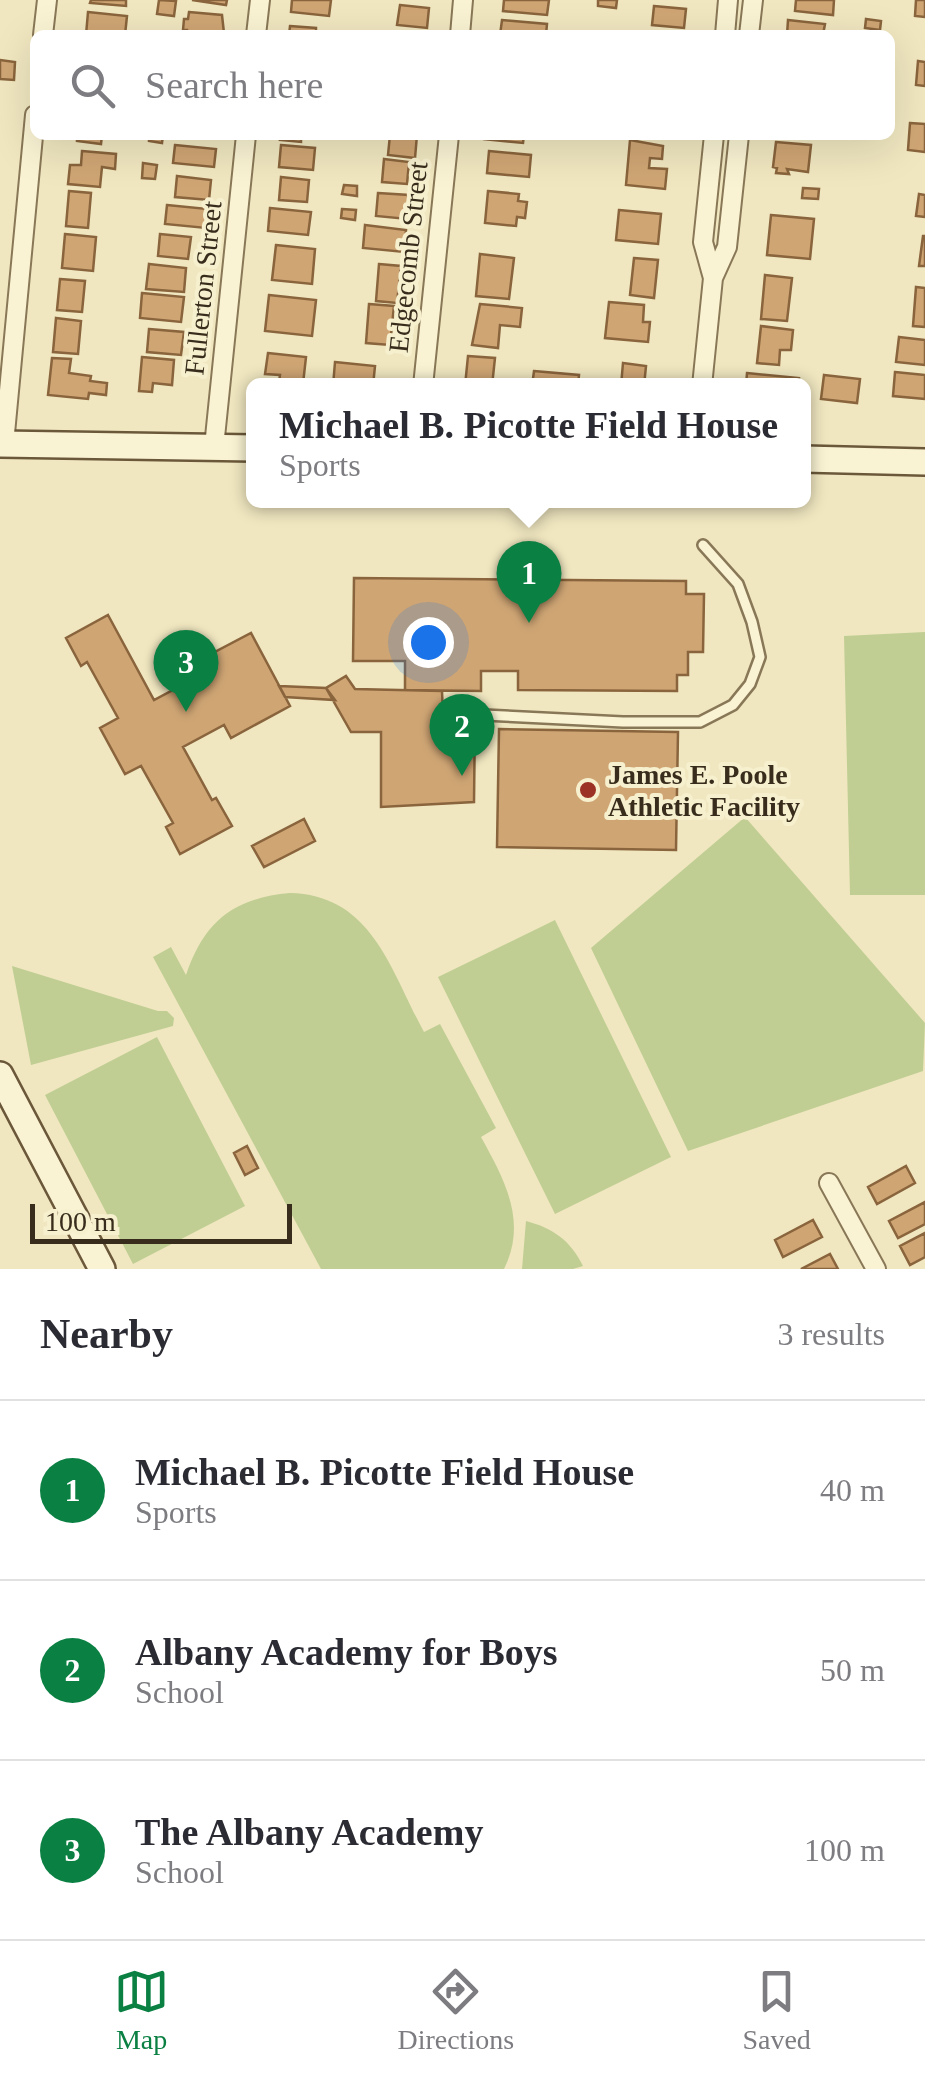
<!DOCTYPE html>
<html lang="en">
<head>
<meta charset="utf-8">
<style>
	:root { --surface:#fff; --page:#f7f7f7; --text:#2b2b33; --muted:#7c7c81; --line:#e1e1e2; --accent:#0b8043 }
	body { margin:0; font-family:"Times New Roman",serif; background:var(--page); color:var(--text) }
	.scale { position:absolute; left:30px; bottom:25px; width:262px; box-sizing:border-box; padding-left:10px; border:5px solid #382d1c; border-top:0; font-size:28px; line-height:35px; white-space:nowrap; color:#382d1c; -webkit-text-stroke:8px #f7f0cf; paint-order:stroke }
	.you { position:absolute; left:428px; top:642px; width:35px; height:35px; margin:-25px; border:8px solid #fff; border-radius:50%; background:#1a73e8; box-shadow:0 0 0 15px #1a73e833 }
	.badge { display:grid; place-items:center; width:65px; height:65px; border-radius:50%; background:var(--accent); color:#fff; font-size:32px; font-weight:700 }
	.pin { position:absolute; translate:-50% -82px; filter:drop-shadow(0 2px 5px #0008) }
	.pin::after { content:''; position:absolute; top:52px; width:35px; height:30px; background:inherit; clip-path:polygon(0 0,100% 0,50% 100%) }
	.popup { position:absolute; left:246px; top:378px; width:565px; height:130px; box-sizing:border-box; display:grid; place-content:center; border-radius:15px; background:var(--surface); filter:drop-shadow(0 2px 8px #0005); font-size:32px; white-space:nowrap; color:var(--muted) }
	.popup b { font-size:38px; color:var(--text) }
	.popup::after { content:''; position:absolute; left:50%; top:100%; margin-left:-20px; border:20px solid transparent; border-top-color:var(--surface) }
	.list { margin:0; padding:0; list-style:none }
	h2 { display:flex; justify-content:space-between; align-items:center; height:130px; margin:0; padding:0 40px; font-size:42px }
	h2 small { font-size:32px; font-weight:400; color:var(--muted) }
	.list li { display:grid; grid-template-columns:65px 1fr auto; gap:30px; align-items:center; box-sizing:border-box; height:180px; padding:0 40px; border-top:2px solid var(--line) }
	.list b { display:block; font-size:38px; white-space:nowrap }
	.list p { margin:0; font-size:32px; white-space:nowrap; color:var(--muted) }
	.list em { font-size:32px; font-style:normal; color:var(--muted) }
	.icon { flex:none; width:55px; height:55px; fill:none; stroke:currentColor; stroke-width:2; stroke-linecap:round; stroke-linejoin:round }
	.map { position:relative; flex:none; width:925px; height:1269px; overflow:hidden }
	.search { position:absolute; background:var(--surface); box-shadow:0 10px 40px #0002; left:30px; right:30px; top:30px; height:110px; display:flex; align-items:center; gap:25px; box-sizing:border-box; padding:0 35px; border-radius:15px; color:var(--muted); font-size:38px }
	.sheet { height:670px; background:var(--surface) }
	nav { display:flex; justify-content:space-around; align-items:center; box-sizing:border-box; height:140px; border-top:2px solid var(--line); background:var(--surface); font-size:28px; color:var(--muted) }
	nav a { display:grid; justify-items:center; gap:5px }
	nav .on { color:var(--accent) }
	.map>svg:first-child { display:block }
	.green { fill:#c0ce93 }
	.building { fill:#cfa574; stroke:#89643c; stroke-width:2.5 }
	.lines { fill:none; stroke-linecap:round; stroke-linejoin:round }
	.lane-casing { stroke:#897857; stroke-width:14 }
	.street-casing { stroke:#897857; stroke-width:22 }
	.secondary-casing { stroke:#6b583a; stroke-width:30 }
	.lane { stroke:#faf3d3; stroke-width:9 }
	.street { stroke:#faf3d3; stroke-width:18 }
	.secondary { stroke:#faf3d3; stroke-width:25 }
	.poi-dot { fill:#9b3225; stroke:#f7f0cf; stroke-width:4 }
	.labels { text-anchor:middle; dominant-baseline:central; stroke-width:8; stroke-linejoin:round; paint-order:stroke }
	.street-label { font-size:28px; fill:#382d1c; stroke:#f7f0cf }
	.poi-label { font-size:28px; font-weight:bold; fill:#382d1c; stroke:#f7f0cf; text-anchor:start }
</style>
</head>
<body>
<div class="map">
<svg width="925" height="1269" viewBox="0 0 925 1269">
	<rect width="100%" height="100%" fill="#f0e7c0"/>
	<path class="green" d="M925 632V895H850L844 636Z
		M745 817 925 1023 923 1071 688 1151 591 948Z
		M290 893C372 895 390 969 424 1032L440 1024 496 1128 481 1137C504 1179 528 1221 504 1269H321L153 957 171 947 186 975C204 922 233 898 290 893Z
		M555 920 671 1157 555 1214 438 977Z
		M12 966 158 1011H167L174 1018 173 1026 31 1065Z
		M157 1037 245 1206 133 1264 45 1095Z
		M526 1221C553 1228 571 1241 583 1266L573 1269H522Z"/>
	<path class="building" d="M91 0H126V6L90 3Z
		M159 0 176 1 174 16 157 14Z
		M192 0H227L226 5Z
		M292 0H331L329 16 291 12Z
		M504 0H549L547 15 503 11Z
		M598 0H617L616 8 598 6Z
		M796 0H834L833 15 795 11Z
		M916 0H925V17L915 16Z
		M400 5 429 8 427 28 397 25Z
		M654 6 686 9 684 28 652 25Z
		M88 12 127 16 125 35H86Z
		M189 12 222 15 224 33 187 35V30H183L184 19H188Z
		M866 19 881 21 880 30 865 28Z
		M502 20 547 24 546 35H500Z
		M788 20 825 24 823 35H787Z
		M290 26 316 28V35H289Z
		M0 60 15 62 14 80 0 79Z
		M918 61 925 62V86L916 85Z
		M910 123 925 124V152L908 150Z
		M77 135H102L101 144 77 141Z
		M149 135H163L162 143 149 141Z
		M281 135H301V142L280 140Z
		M390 135H417L415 158 388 155Z
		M484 135H524L523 143 484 139Z
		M630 140 663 146 662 159 650 158 649 168 667 169 665 189 626 185Z
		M776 142 811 145 808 172 787 169 789 174 776 173 777 168 773 167Z
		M175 145 216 149 214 167 173 163Z
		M281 145 315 148 313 170 279 167Z
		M82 151 116 154 115 169 102 167 100 187 68 184 70 165H81Z
		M489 151 531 155 529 177 487 173Z
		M384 159 409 162 407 184 382 182Z
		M143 163 157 165 155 179 142 178Z
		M177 176 211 180 209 200 175 197Z
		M281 177 309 180 307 202 279 200Z
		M344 185 357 186V196L342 194Z
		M803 188 819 189 818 199 802 198Z
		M69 191 91 193 88 228 66 226Z
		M488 191 519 194 518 201 527 202 525 218 517 217 516 226 485 223Z
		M378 193 409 195 407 219 376 216Z
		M919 194 925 195V217L916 216Z
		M167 205 208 209 206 228 165 224Z
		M270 208 311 212 308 235 268 231Z
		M342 209 356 210 355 220 341 218Z
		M619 210 661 214 658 244 616 240Z
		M771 215 814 219 810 259 767 255Z
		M365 225 406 230 404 252 363 248Z
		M65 234 96 237 93 271 62 268Z
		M160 234 191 237 188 259 158 256Z
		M923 236H925V266H919Z
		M276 245 315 249 312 284 272 280Z
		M480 254 514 258 509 299 476 296Z
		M634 258 658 260 654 298 630 295Z
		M149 264 186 268 184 292 146 289Z
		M379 264 401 266 397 303 376 301Z
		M765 275 792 278 787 321 761 319Z
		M60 279 85 281 82 312 57 310Z
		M916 287 925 288V327L913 326Z
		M142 293 184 297 181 322 140 318Z
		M269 295 316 300 312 336 265 331Z
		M609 302 644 305 643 322H650L648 342 605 338Z
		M369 304 394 306 390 345 366 343Z
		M480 304 522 308 520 327 500 325 498 348 472 345Z
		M56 318 81 321 78 354 53 352Z
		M761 326 793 330 791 350H780L779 365 757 363Z
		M149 329 184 332 181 355 147 352Z
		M899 337 925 340V365L896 362Z
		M268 353 306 357 303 384 279 382 280 375 265 374Z
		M468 356 495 358 492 386H465Z
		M142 357 174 360 172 385 153 383 152 392 139 391Z
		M52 358 71 359 69 373 91 376 90 381 107 383 106 395 89 393 88 399 48 395Z
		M335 362 375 366 373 386H333Z
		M623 363 646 366 644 386H621Z
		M534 371 579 375 578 386H532Z
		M895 372 925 375V399L893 396Z
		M747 373 799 378 798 386H746Z
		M824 375 860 379 857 403 821 399Z
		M354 578 686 581V594H704L703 652H688V675H677V691L518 690V671H481V691L405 690V661H353Z
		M108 615 154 700 199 676 192 664 251 633 290 706 231 738 224 725 183 747 212 800 216 798 232 826 180 854 166 827 173 823 141 766 125 774 100 728 118 718 87 662 81 666 66 638Z
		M346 676 355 689 442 691 443 715 475 716 474 802 381 807V732H351L326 688Z
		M279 686 326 688 335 700 285 697Z
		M499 729 678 732 676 850 497 847Z
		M304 819 315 841 264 867 252 846Z
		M247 1146 258 1168 245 1175 234 1153Z
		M906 1166 915 1183 877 1204 868 1187Z
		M925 1202V1224L898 1238 889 1221Z
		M813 1220 822 1237 783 1257 775 1240Z
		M925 1233V1257L910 1265 900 1246Z
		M830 1254 838 1269H801Z"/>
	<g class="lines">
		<defs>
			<path id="lane" d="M484 715 623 722H700L733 705 750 684 760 657 752 622 738 584 703 545"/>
			<path id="street" d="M43 35 47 0
				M256 35 260 0
				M460 35 463 0
				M725 35 728 0
				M749 35 753 0
				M713 278 703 242 714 135
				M423 386 449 135
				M702 386 713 278 727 247 739 135
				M4 444 35 115
				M214 447 246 135
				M829 1183 876 1269"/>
			<path id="secondary" d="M0 444 254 448
				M804 459 925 462
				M0 1075 102 1269"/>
		</defs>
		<use href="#lane" class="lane-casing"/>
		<use href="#street" class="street-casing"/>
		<use href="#secondary" class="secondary-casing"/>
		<use href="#lane" class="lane"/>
		<use href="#street" class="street"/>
		<use href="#secondary" class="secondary"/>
	</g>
	<circle class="poi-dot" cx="588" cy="790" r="10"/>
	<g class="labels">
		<g class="street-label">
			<text transform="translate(408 257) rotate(-84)">Edgecomb Street</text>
			<text transform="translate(203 288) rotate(-84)">Fullerton Street</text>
		</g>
		<g class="poi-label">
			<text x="608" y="774">James E. Poole<tspan x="608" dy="32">Athletic Facility</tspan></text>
		</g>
	</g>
</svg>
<div class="scale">100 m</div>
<div class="you"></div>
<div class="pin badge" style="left:529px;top:623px">1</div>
<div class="popup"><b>Michael B. Picotte Field House</b>Sports</div>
<div class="pin badge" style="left:462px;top:776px">2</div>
<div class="pin badge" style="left:186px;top:712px">3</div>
<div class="search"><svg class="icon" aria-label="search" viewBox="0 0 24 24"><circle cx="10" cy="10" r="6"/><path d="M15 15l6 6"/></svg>Search here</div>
</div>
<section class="sheet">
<h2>Nearby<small>3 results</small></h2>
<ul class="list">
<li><span class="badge">1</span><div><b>Michael B. Picotte Field House</b><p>Sports</p></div><em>40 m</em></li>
<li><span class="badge">2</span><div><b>Albany Academy for Boys</b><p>School</p></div><em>50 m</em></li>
<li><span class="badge">3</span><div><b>The Albany Academy</b><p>School</p></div><em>100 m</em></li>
</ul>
</section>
<nav>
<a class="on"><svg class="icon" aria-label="map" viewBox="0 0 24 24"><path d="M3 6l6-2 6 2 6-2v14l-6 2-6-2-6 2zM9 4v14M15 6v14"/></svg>Map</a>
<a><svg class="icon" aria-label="directions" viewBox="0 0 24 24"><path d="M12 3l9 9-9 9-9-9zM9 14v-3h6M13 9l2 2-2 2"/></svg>Directions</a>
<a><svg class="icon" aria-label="saved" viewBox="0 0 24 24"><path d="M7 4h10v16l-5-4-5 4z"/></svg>Saved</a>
</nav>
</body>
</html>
